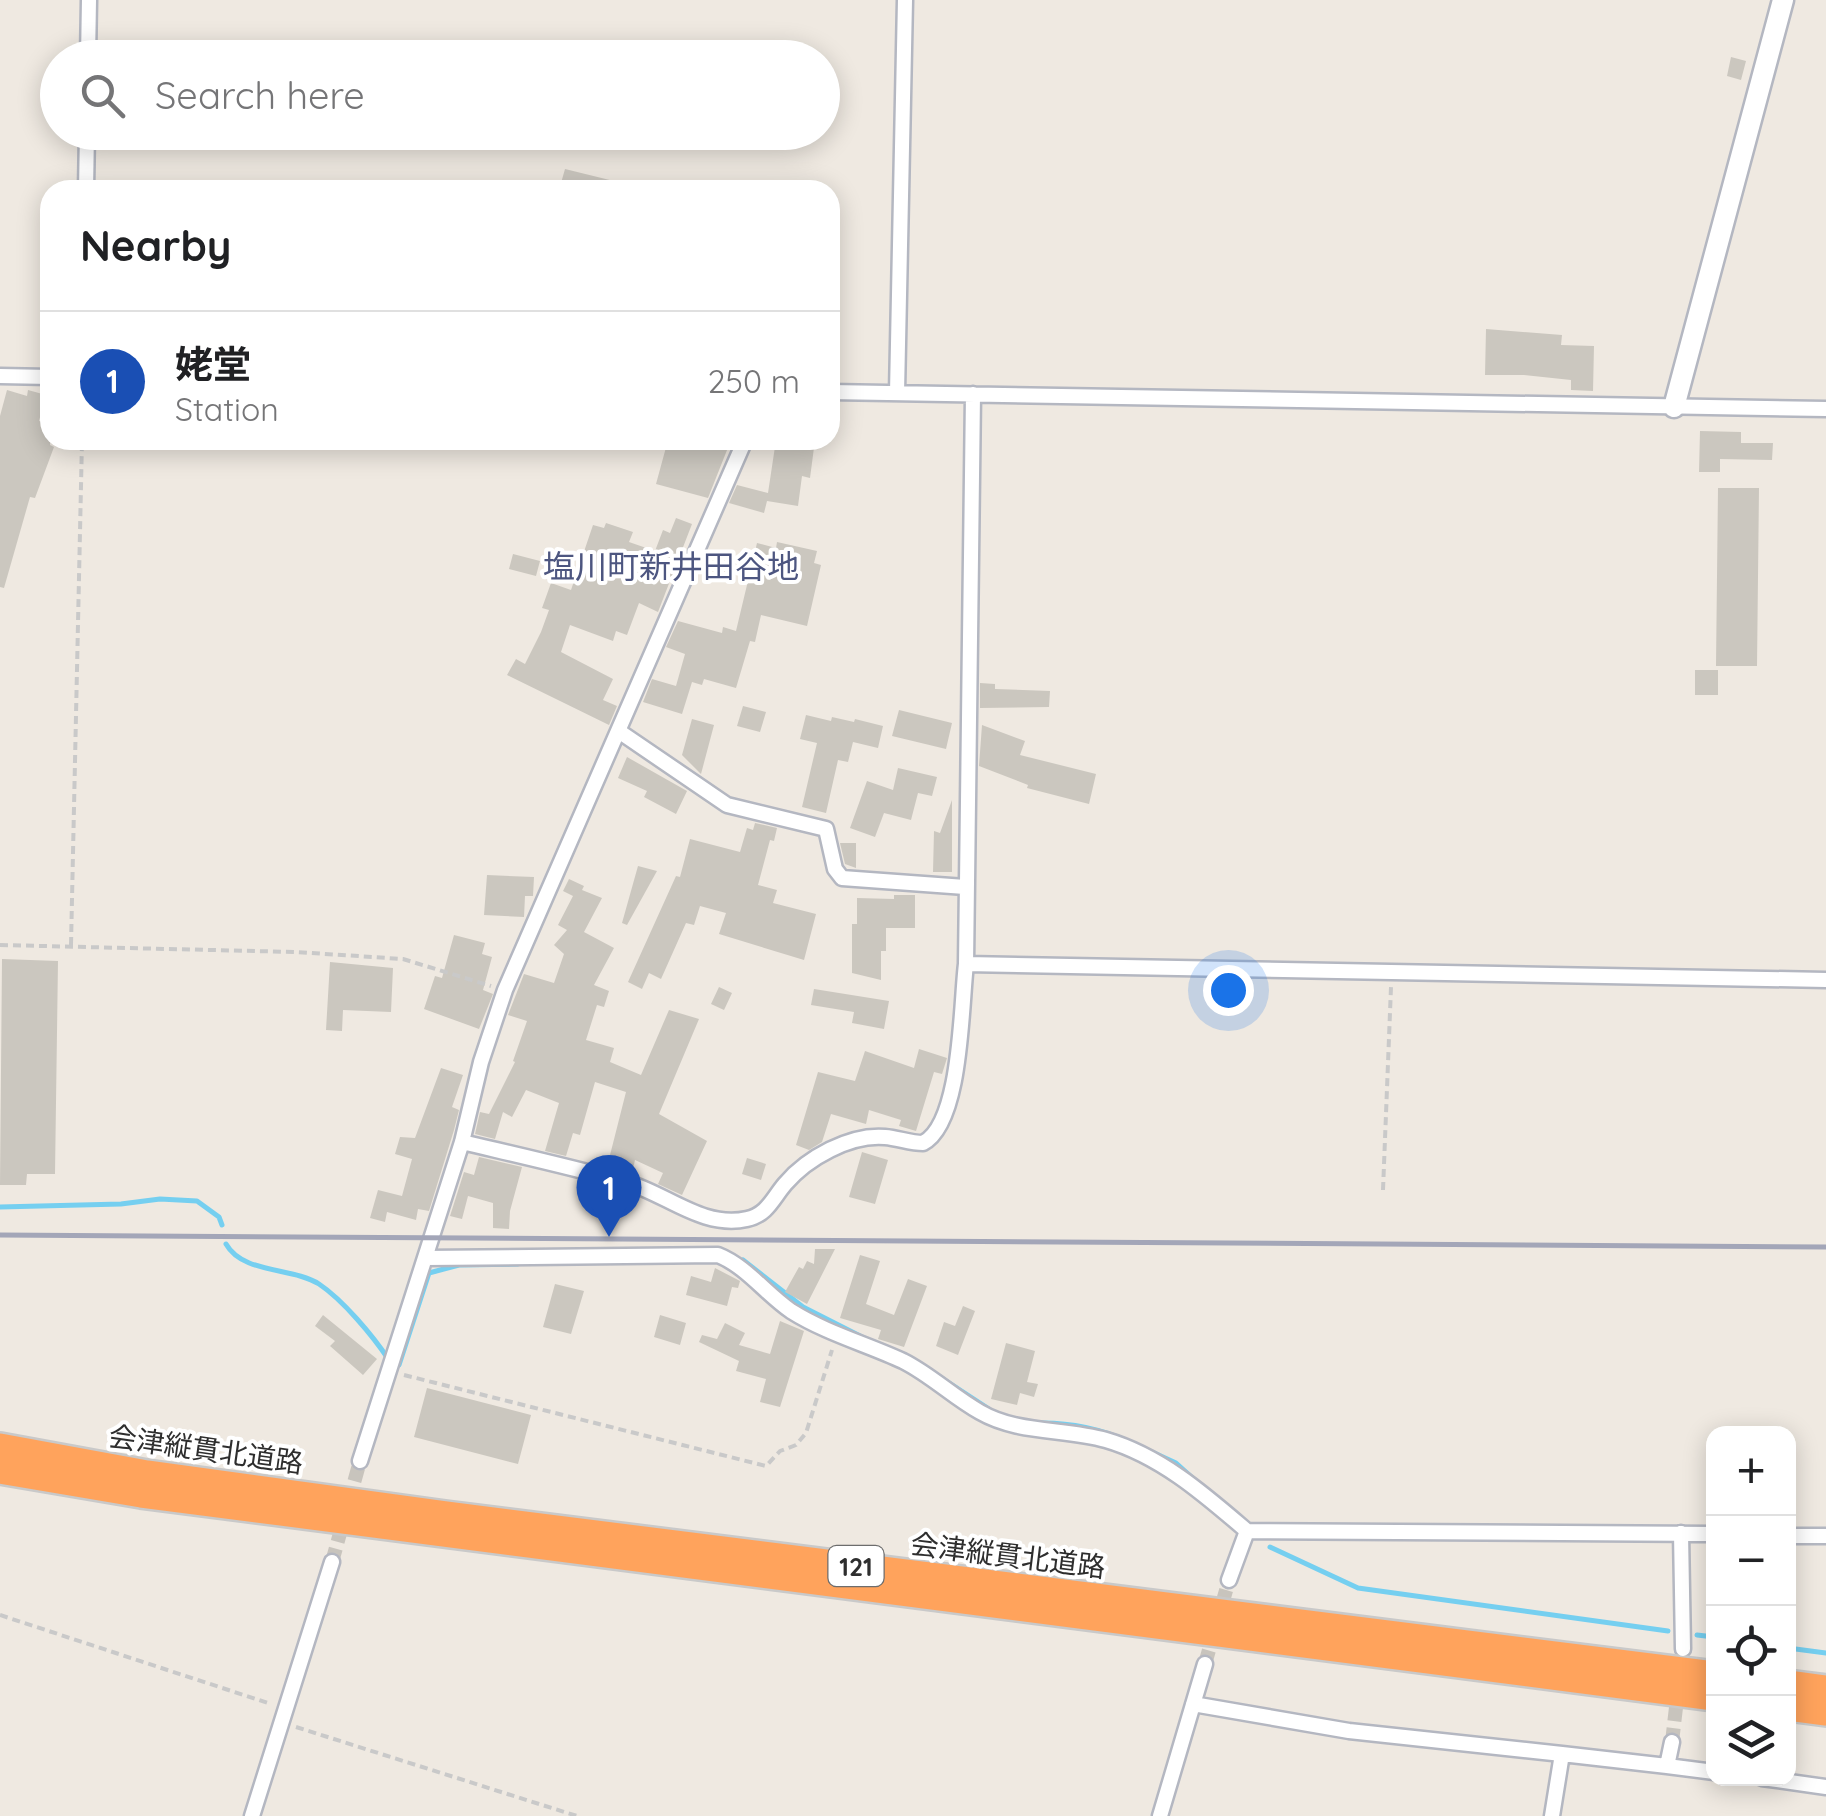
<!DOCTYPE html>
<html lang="en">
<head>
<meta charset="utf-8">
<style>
	:root { --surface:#fff; --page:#f2f2f2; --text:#202124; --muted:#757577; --line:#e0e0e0; --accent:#111827 }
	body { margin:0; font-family:Quicksand,"Noto Sans JP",sans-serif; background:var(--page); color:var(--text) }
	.controls { position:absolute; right:30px; bottom:30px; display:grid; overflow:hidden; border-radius:20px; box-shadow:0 5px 25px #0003 }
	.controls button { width:90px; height:90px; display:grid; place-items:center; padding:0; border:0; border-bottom:2px solid var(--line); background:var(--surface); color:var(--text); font:50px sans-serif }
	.you { position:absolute; left:1228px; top:990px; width:35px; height:35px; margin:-25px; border:8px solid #fff; border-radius:50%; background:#1a73e8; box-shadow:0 0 0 15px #1a73e833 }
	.badge { display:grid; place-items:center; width:65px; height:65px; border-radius:50%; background:var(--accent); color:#fff; font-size:32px; font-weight:700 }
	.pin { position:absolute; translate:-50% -82px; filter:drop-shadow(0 2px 5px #0008) }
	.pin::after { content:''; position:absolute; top:52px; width:35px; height:30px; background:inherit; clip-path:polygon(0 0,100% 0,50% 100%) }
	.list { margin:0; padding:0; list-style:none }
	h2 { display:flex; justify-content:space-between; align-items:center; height:130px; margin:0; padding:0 40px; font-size:42px }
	h2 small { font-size:32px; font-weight:400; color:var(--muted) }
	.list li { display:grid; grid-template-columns:65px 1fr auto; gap:30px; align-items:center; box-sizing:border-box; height:140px; padding:0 40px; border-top:2px solid var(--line) }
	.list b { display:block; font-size:38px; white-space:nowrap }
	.list p { margin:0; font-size:32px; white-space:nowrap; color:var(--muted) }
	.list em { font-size:32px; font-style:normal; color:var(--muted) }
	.icon { flex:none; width:55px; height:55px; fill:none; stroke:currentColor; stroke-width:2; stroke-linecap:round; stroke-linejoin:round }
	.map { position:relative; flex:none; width:1826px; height:1816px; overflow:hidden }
	.search { position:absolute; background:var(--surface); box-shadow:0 5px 25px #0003; left:40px; top:40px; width:800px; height:110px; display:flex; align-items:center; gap:25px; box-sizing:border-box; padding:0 35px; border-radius:55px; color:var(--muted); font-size:38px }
	.panel { position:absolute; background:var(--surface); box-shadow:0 5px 25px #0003; left:40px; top:180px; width:800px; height:270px; border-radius:30px }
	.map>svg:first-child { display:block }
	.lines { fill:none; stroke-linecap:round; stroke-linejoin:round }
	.stream { stroke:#75cff0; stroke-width:5 }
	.building { fill:#cbc7bf }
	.street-tunnel { stroke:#c8c4bd; stroke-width:14; stroke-dasharray:14 7; stroke-linecap:butt }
	.street-casing { stroke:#b4b7c1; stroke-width:19 }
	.secondary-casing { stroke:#b4b7c1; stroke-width:25 }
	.highway-casing { stroke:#c9c9c9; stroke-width:30 }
	.path { stroke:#c9c9c9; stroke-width:4; stroke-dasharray:8 5; stroke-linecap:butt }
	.street { stroke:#fff; stroke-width:14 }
	.secondary { stroke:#fff; stroke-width:20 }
	.highway { stroke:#ffa35c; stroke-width:25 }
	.rail { stroke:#a3a6b8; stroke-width:5 }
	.labels { text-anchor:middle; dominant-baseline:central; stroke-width:8; stroke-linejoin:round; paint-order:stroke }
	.shield { fill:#fff; stroke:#6d6d6d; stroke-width:2.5 }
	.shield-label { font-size:25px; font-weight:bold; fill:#2e2e2e }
	.street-label { font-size:28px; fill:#2e2e2e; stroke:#fff }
	.quarter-label { font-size:32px; fill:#4d5680; stroke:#fff }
</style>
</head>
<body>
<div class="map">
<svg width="1826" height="1816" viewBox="0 0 1826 1816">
	<rect width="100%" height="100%" fill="#efe9e1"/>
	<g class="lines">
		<path class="stream" d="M0 1207 121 1204 160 1199 197 1201 219 1217 222 1225
			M226 1244C243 1274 292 1267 319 1284 343 1300 373 1336 389 1360
			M743 1260 803 1307 868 1340
			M399 1365 429 1273 459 1265 518 1264
			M931 1371 989 1409
			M1037 1423C1070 1422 1098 1428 1128 1441
			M1152 1452 1176 1463 1196 1481
			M1270 1547 1358 1588 1668 1631
			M1697 1635 1714 1637
			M1788 1648 1826 1653"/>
	</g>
	<path class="building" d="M1731 57 1746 61 1741 80 1727 76Z
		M565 169 630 185 629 190H559Z
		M1486 329 1562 335 1561 345 1594 346 1593 391 1571 390V380L1524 375H1485Z
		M7 390 27 396 28 390 46 395 39 421 50 424V445L54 447 35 498 30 497 4 588 0 587V416Z
		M1700 431 1741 432V443H1773L1772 460 1720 459V472H1699Z
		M668 440H731L708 498 656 484Z
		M776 440H815L810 478 802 476 798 506 767 501 764 513 729 503 737 485 768 493Z
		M1718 488H1759L1757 666H1716Z
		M676 518 692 524 658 612 639 603 627 635 616 631 613 641 570 625 561 652 613 679 603 700 617 706 609 725 507 675 516 659 525 664 541 632 549 610 542 608 551 583 571 590 593 525 604 528 606 523 633 532 629 542 655 551 663 530 670 533Z
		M777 542 817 551 814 563 821 565 807 626 761 615 755 642 750 641 736 688 704 679 702 685 692 682 682 714 643 702 652 679 676 686 685 654 666 647 678 621 722 633 723 627 736 631 757 543 776 548Z
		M513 554 540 561 536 576 509 569Z
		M1695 670H1718V695H1695Z
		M980 683 995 684V689L1050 691 1049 707 980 708Z
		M743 706 766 712 760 732 737 726Z
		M899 710 952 723 946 749 892 736Z
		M806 715 831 721 832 717 854 722 855 719 883 726 878 748 853 742 848 762 838 760 826 813 802 807 817 743 800 739Z
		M692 719 714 725 701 774 682 755Z
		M982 725 1025 741 1020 755 1096 774 1089 804 1027 788 1028 785 979 766Z
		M627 757 687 791 676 814 644 797 647 791 618 778Z
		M898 768 937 777 932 796 918 793 911 820 884 813 875 837 850 828 867 781 893 790Z
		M952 800V872H933L934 831 940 833Z
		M755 823 777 828 774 841 770 840 758 885 777 890 773 903 816 914 804 960 719 934 726 913 700 906 694 925 686 923 661 979 649 973 642 989 628 982 676 876 680 877 690 839 740 852 747 828 753 830Z
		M840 843H856V868L845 864Z
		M638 866 657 871 627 925 622 923Z
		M487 875 534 877 533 896H525L524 917 484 915Z
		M569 879 584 886 582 890 602 898 584 932 614 948 594 985 609 991 604 1007 597 1005 586 1040 614 1048 610 1062 641 1075 669 1010 699 1019 659 1114 707 1141 682 1195 658 1184 663 1173 635 1160 633 1169 608 1163 626 1092 595 1082 580 1135 573 1133 566 1156 545 1151 559 1103 526 1090 512 1117 503 1112 495 1139 475 1134 480 1112 489 1114 515 1062 513 1061 527 1021 508 1015 524 974 554 983 564 954 554 945 567 930 558 925 573 896 563 891Z
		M894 895H915V928H886V951H881V980L852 973V924H857V898L894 899Z
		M454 935 485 943 482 954 492 957 483 990 493 994 479 1029 424 1009 435 976 442 978Z
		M2 959 58 961 55 1174H27L26 1185H0Z
		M330 962 393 968 391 1012 343 1010 342 1031 326 1030Z
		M719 987 732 993 724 1010 711 1004Z
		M814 989 889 1001 884 1029 852 1023 854 1012 811 1005Z
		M919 1049 947 1058 942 1074 934 1072 916 1131 899 1126 901 1120 869 1110 866 1124 831 1114 822 1142 809 1150 796 1145 818 1072 855 1081 865 1051 914 1068Z
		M441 1068 463 1075 452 1107 459 1110 454 1130 429 1211 418 1209 416 1220 387 1212 385 1222 370 1218 378 1190 402 1196 412 1159 395 1154 400 1137 415 1138Z
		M862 1152 888 1160 875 1204 849 1197Z
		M479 1157 522 1167 510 1211 509 1229 493 1228V1203L468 1196 462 1219 450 1216 464 1172 474 1175Z
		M747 1158 766 1164 761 1180 742 1174Z
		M815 1249H835L807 1304 785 1292 799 1267 803 1269 807 1261 814 1264Z
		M860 1255 880 1261 866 1304 894 1315 908 1279 927 1286 904 1347 878 1339 881 1330 840 1318Z
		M715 1268 740 1281 738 1288 732 1287 727 1306 686 1295 691 1276 711 1282Z
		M555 1284 584 1291 571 1334 543 1327Z
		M963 1306 975 1311 958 1355 936 1346 944 1322 955 1326Z
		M323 1315 377 1359 363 1375 330 1346 335 1341 315 1326Z
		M660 1315 686 1323 680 1345 654 1337Z
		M780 1321 804 1331 780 1407 760 1402 766 1379 736 1371 739 1361 699 1342 702 1335 717 1339 725 1323 745 1333 739 1345 770 1354Z
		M1006 1343 1035 1351 1027 1382 1038 1384 1034 1397 1020 1393 1017 1405 991 1399Z
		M427 1388 531 1415 518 1464 414 1437Z"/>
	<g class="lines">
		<path class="street-tunnel" d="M332 1562 360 1461
			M1205 1664 1229 1580
			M1672 1742 1678 1690"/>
		<defs>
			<path id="street" d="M88 58 89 0
				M86 190 87 132
				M0 376 50 377
				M830 392 1826 409
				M897 393 905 0
				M973 394 966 964 1826 980
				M620 732 727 805 826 829 835 869 842 878 965 887
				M462 1142C517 1155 571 1167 625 1182 666 1193 702 1229 747 1219 767 1215 773 1198 785 1184 807 1158 850 1134 885 1137 898 1138 910 1143 923 1143 962 1123 961 1003 966 964
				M425 1258 718 1255C746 1266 766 1294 791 1311 826 1333 866 1344 903 1361 931 1375 953 1397 980 1412 1018 1434 1064 1428 1106 1440 1161 1456 1205 1495 1247 1531L1714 1534
				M360 1461 462 1142 481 1062 505 990 745 440
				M1681 1533 1683 1649
				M1788 1536H1826
				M1229 1580 1247 1531
				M1193 1704 1349 1731 1562 1754
				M1667 1766 1714 1772
				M1762 1778 1826 1787
				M252 1816 332 1562
				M1160 1816 1205 1664
				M1552 1816 1562 1754 1667 1766 1672 1742"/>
			<path id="secondary" d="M1674 407 1783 0"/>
			<path id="highway" d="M0 1446 147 1473 446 1514 1714 1674
				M0 1471 141 1495 1714 1698
				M1788 1683 1826 1688
				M1788 1708 1826 1713"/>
		</defs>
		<use href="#street" class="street-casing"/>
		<use href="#secondary" class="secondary-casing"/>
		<use href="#highway" class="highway-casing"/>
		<path class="path" d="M0 945 296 952 403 959 491 986
			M71 945 82 440
			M1383 1190 1391 987
			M404 1375 766 1466 780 1451 796 1445 806 1433 832 1350
			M0 1615 271 1704
			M296 1727 577 1816"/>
		<use href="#street" class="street"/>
		<use href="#secondary" class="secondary"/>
		<use href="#highway" class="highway"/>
		<path class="rail" d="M0 1235 1826 1247"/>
	</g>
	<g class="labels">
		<rect class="shield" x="828.5" y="1546" width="55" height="40" rx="8"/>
		<g class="shield-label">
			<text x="856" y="1566">121</text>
		</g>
		<g class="street-label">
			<text transform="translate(206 1449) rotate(8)">会津縦貫北道路</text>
			<text transform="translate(1008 1555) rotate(7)">会津縦貫北道路</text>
		</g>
		<g class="quarter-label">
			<text x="671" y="566">塩川町新井田谷地</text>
		</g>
	</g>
</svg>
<div class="controls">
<button>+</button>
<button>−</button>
<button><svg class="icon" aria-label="locate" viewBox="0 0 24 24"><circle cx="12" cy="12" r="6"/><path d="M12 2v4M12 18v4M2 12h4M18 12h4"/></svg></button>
<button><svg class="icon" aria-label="layers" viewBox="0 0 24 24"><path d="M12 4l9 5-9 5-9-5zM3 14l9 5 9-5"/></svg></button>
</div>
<div class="you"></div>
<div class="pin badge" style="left:609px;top:1237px;background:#1a4fb4">1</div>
<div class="search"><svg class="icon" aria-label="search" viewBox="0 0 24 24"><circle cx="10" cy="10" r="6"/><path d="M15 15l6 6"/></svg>Search here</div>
<section class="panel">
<h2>Nearby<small></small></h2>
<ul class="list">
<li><span class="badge" style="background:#1a4fb4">1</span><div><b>姥堂</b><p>Station</p></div><em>250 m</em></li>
</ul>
</section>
</div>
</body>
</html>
